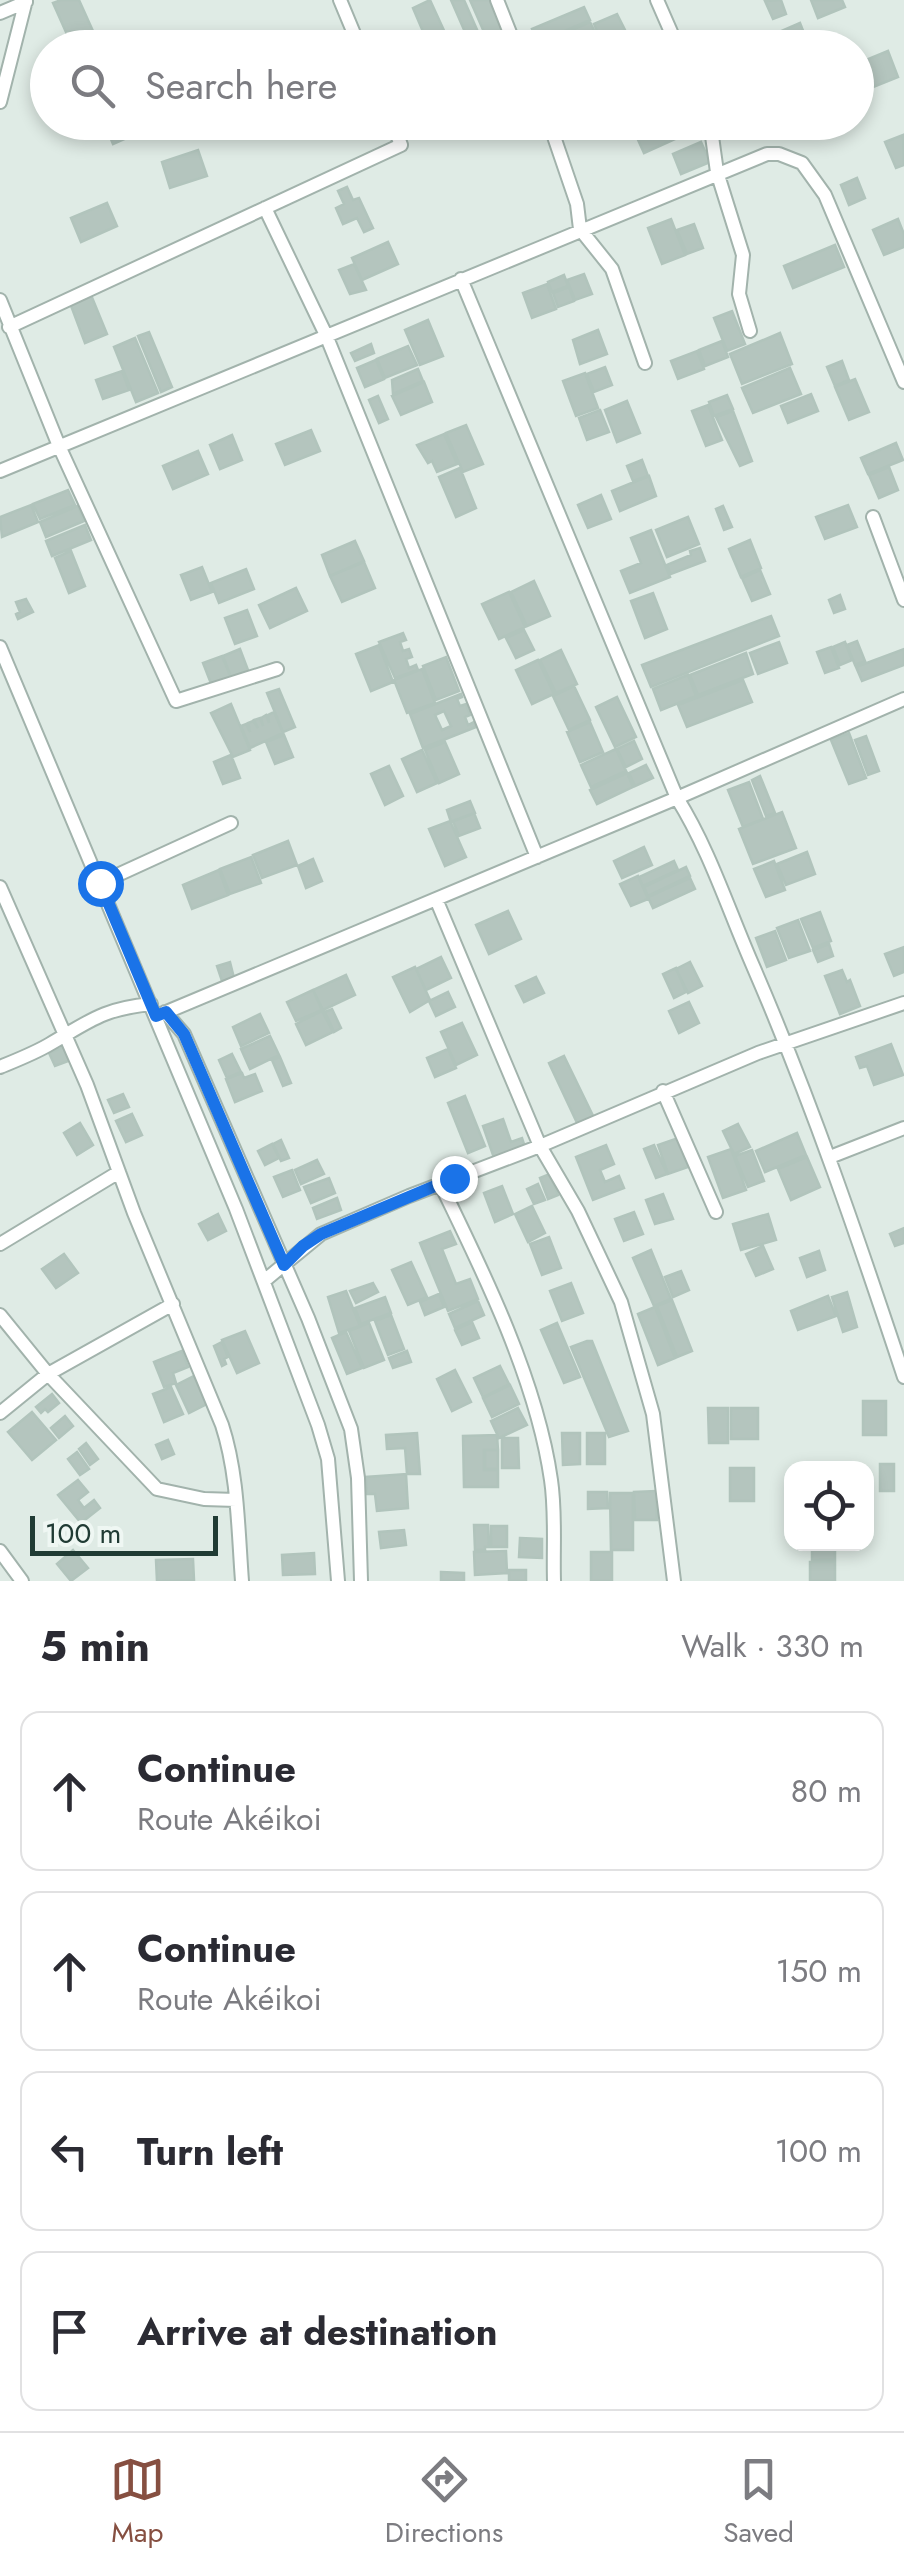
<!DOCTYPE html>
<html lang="en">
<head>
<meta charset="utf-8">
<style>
	:root { --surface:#fff; --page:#f7f7f7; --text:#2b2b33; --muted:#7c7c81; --line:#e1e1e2; --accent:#864f41 }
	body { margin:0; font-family:Jost,sans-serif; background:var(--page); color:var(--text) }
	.controls { position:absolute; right:30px; bottom:30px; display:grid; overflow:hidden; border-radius:20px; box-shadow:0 5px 15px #0003 }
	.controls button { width:90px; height:90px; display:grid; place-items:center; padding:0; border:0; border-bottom:2px solid var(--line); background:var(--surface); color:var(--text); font:50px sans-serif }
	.scale { position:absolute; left:30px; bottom:25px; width:188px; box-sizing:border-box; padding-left:10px; border:5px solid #203b34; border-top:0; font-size:28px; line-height:35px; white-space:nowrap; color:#203b34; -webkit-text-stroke:8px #eff7f3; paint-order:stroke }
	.stop { position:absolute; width:30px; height:30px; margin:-22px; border:8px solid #1a73e8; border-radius:50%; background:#fff }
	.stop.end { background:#1a73e8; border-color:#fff; box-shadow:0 2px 10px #0008 }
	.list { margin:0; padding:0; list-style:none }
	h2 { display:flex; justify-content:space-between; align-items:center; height:130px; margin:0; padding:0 40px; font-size:42px }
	h2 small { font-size:32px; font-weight:400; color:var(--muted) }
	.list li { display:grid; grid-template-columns:65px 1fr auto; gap:30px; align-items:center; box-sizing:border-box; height:160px; margin:0 20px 20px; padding:0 20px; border:2px solid var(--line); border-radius:20px }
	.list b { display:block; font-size:38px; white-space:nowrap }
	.list p { margin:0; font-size:32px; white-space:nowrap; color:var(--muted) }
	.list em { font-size:32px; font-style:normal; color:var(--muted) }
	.icon { flex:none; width:55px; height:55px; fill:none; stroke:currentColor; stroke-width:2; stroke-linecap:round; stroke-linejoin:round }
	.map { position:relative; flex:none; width:904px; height:1581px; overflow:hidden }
	.search { position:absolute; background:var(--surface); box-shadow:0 5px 15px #0003; left:30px; right:30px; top:30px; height:110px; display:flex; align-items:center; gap:25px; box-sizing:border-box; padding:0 35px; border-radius:55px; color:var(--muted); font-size:38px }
	.sheet { height:850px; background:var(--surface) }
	nav { display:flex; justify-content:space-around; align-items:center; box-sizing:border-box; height:140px; border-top:2px solid var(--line); background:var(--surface); font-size:28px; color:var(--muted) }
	nav a { display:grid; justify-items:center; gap:5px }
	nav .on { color:var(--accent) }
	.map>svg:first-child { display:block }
	.building { fill:#b4c5be; stroke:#b1c4bc; stroke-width:2.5; fill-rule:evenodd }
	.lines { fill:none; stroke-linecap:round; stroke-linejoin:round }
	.minor-casing { stroke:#a2b3ac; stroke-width:16 }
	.minor { stroke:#fff; stroke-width:12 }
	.route { stroke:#1a73e8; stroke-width:12 }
</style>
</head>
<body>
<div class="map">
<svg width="904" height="1581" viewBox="0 0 904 1581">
	<rect width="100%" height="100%" fill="#dfebe5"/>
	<path class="building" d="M61 0H79L93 31 70 41 53 3Z
		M430 0 452 48H430L413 8Z
		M451 0H464L485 48H472Z
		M470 0H491L510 41 491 48Z
		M781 0 786 14 773 19 765 1Z
		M811 0H842L845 7 818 18Z
		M584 7 590 20 538 43 532 29Z
		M617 14 628 36 604 47 594 24Z
		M590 22 600 43 590 48H539L538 45Z
		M800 23 807 41 783 48 777 33Z
		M888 51 898 77 856 94V64Z
		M104 122H136L140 132 113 144Z
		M630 122H654L660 136 672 131 668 122H694L697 129 644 153Z
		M903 135 904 165 896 168 885 142Z
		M701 142 710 162 681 174 673 154Z
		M198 150 207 176 170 188 162 162Z
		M857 178 865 198 849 205 841 185Z
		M347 187 353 200 359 198 373 228 364 232 357 218 343 224 336 208 344 204 338 191Z
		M107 203 117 226 81 242 71 218Z
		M671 219 685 255 662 264 648 228Z
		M898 219 904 234V247L884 255 873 230Z
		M694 224 703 248 687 254 677 230Z
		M388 242 398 264 362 280 352 258Z
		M835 245 844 267 793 288 784 266Z
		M354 264 366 290 350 294 339 270Z
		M584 274 592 294 575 300 567 280Z
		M564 275 568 286 552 292 548 282Z
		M547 284 556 309 532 318 523 293Z
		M569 287 574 301 558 307 553 293Z
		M91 295 107 334 85 343 70 303Z
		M732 311 745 344 727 351 714 318Z
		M428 320 443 356 420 365 405 330Z
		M598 330 607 354 580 364 573 340Z
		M149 332 172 387 161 392 138 336Z
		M780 333 792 364 742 384 730 354Z
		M135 338 158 393 136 402 114 347Z
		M722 341 728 357 705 366 699 350Z
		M371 344 374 353 355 361 351 353Z
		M408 346 417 365 385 378 377 359Z
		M697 351 704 369 678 379 671 361Z
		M376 360 384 379 365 387 357 368Z
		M842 361 849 380 835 386 827 367Z
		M605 367 612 385 594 392 587 374Z
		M790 368 801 394 753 413 742 388Z
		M418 369 423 381 393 394 392 380Z
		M122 371 129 390 103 399 96 380Z
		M585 373 598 408 576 416 563 381Z
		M855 379 869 412 849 420 835 387Z
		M424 382 432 402 401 415 392 396Z
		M811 394 818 411 788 423 781 406Z
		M727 395 733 409 714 416 709 402Z
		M378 396 388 419 379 423 369 400Z
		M627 401 640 433 617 442 605 410Z
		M708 405 722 440 706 446 692 411Z
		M600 410 609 432 587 440 579 418Z
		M733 411 752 461 740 466 716 417Z
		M466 425 483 464 463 472 446 433Z
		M311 430 320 451 285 465 276 444Z
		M444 434 457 464 437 472 432 461 428 463 417 445Z
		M232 435 242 460 220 469 210 445Z
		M896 443 903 460 868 474 861 458Z
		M198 451 208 474 173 489 163 466Z
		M642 460 648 476 633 481 627 466Z
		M889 467 898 490 879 498 869 475Z
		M460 468 476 508 456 517 439 477Z
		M649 476 656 496 620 511 612 491Z
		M68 490 75 505 40 519 33 504Z
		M601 495 611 519 588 528 578 505Z
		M31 505 38 522 2 537 0 517Z
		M848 505 857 527 825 539 816 517Z
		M78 506 84 521 46 537 40 522Z
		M723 506 732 527 724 530 716 509Z
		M688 517 699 544 667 557 656 530Z
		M85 525 91 540 52 556 46 541Z
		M651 530 670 577 630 593 621 571 641 563 631 538Z
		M750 540 761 568 741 577 729 549Z
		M355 541 364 561 330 576 322 555Z
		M700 548 705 561 671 574 667 565 691 555 690 551Z
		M71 551 85 586 69 593 55 558Z
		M364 562 375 588 342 602 330 576Z
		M202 567 212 592 191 600 181 575Z
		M246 569 254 589 219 603 211 583Z
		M760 570 770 594 752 601 742 578Z
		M534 581 550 616 527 626 511 592Z
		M296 588 307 611 270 628 259 605Z
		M509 592 525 627 499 639 482 604Z
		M653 593 667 629 645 638 631 601Z
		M840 595 845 609 834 613 829 600Z
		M26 599 33 612 18 619 16 614 20 612 16 602Z
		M247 610 257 636 235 644 225 618Z
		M771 616 779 636 651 687 642 665Z
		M524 630 534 650 516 658 506 638Z
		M403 633 406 640 400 642 403 651 409 649 412 657 406 659 409 668 416 665 418 670 395 678 379 642Z
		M857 641 865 661 855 665 847 645Z
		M779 642 787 663 758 674 750 653Z
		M845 642 852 660 840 665 833 647Z
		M379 645 393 682 371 691 356 654Z
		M831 647 839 668 825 673 817 652Z
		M240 649 248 670 231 677 223 656Z
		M904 649V665L862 681 856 667Z
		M561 650 577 684 556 693 540 660Z
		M746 653 753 674 698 695 690 675Z
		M222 656 231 678 212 686 203 663Z
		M446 657 459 691 436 700 423 666Z
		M538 660 554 694 532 704 516 670Z
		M422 669 435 703 407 713 394 680Z
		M688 675 696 696 661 710 653 689Z
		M743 680 752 702 687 727 678 705Z
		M574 686 590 720 569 730 553 696Z
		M279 689 295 727 283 732 267 693Z
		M461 694 462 697 457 699 460 706 466 704 470 715 465 717 468 725 474 722 476 727 423 748 410 714ZM444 711 451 726 442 730 435 715Z
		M617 697 636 737 615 747 596 707Z
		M231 704 250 750 233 757 211 713Z
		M274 712 283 733 250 748 241 726 246 724 250 732 248 723 253 721 258 728 254 720 260 718 263 726 261 718 266 715 269 723 268 715Z
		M590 722 603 752 580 762 567 732Z
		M849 733 866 778 849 784 831 740Z
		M284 735 293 757 275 764 266 742Z
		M866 736 879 771 868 775 855 740Z
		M634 741 642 759 626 767 617 749Z
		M445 742 459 774 439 783 425 750Z
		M616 749 626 771 591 787 581 765Z
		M422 750 437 783 417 792 402 759Z
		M231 755 240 778 223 784 214 762Z
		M646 765 653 778 635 786 629 773Z
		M389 766 403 796 385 805 371 774Z
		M627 773 633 787 597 804 590 790Z
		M760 776 775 813 766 816 752 780Z
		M749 782 763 819 743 827 728 790Z
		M470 801 475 813 451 822 447 810Z
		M782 812 796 848 753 864 739 829Z
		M474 813 480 828 459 836 453 821Z
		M450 821 466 857 445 866 429 829Z
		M288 841 297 865 262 878 253 855Z
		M644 847 652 865 622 878 614 861Z
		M807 852 815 874 786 885 777 864Z
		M251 857 261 883 230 894 220 869Z
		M313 859 322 881 306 888 298 866Z
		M674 861 678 870 643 886 639 877Z
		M774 861 785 890 766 897 754 869Z
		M686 867 690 876 648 896 644 887Z
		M219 870 228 895 192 909 183 885Z
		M638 876 648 899 631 906 620 884Z
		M690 878 695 889 653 908 648 897Z
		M508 911 521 939 489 954 476 925Z
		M820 912 831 941 813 948 801 919Z
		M798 920 810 951 789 958 777 928Z
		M775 931 786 960 767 967 756 938Z
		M829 944 833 956 818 962 813 950Z
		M904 947V972L894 976 885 954Z
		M441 957 451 978 426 990 416 969Z
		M230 962 234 978 222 981 217 966Z
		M690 962 702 986 688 993 676 969Z
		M415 967 430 1000 410 1012 393 977Z
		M676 968 686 992 674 998 663 974Z
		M842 970 847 982 850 980 860 1006 840 1014 825 976Z
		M346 975 355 995 323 1010 313 990Z
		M536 977 544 993 524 1002 516 986Z
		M313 990 322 1010 296 1021 287 1002Z
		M448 992 455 1007 436 1016 429 1001Z
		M689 1002 699 1023 679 1033 669 1011Z
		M332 1009 341 1028 334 1032 325 1012Z
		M322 1011 333 1032 306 1045 296 1024Z
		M260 1014 269 1033 241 1046 233 1027Z
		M462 1023 477 1055 456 1065 441 1032Z
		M270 1036 279 1055 250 1069 241 1049Z
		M891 1044 903 1075 874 1085 867 1066 860 1068 856 1057Z
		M66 1046 71 1060 55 1066 49 1053Z
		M448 1049 456 1068 435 1077 427 1058Z
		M232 1054 241 1072 227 1078 219 1060Z
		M564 1056 595 1120 579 1127 549 1063Z
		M280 1057 291 1083 283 1086 272 1060Z
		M242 1073 244 1078 255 1074 262 1091 235 1102 226 1079Z
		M123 1094 129 1107 114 1113 108 1100Z
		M465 1096 485 1146 468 1153 448 1103Z
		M132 1114 142 1135 126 1142 116 1121Z
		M503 1119 511 1142 522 1138 525 1147 494 1158 483 1126Z
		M80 1123 93 1145 77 1155 64 1133Z
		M738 1124 750 1147 734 1154 723 1131Z
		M797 1133 806 1155 765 1172 756 1151Z
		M678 1138 688 1167 668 1174 658 1145Z
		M281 1140 289 1158 281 1161 273 1144Z
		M272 1144 279 1158 265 1165 258 1151Z
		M606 1145 614 1164 600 1170 605 1182 619 1176 624 1188 593 1200 576 1157Z
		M654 1145 667 1174 656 1178 644 1149Z
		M731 1149 746 1190 723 1198 708 1157Z
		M752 1150 764 1181 748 1187 735 1156Z
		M807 1157 820 1187 791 1200 778 1169Z
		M317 1160 324 1174 301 1184 295 1170Z
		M292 1170 300 1190 283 1197 274 1177Z
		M550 1174 558 1195 548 1199 540 1178Z
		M329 1178 335 1193 311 1203 304 1187Z
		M538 1184 545 1200 534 1204 527 1189Z
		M502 1186 513 1214 495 1222 484 1193Z
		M663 1194 673 1219 655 1224 646 1200Z
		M337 1198 341 1210 317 1219 313 1208Z
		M532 1206 545 1233 528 1242 515 1214Z
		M634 1212 643 1234 624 1241 615 1219Z
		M218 1214 226 1231 208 1240 199 1224Z
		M768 1214 776 1240 741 1250 733 1224Z
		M904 1228V1243L895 1246 890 1234Z
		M450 1231 456 1244 442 1249 456 1284 470 1279 478 1299 448 1311 420 1243Z
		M549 1237 561 1268 542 1275 530 1244Z
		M763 1246 773 1269 756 1276 746 1254Z
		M651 1250 671 1299 654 1306 633 1258Z
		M819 1251 825 1270 807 1277 800 1258Z
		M64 1254 78 1273 56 1288 42 1269Z
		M411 1262 427 1297 408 1305 392 1270Z
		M681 1271 689 1290 673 1297 665 1277Z
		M373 1283 378 1292 356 1303 350 1291Z
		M571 1283 583 1313 562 1321 550 1291Z
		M346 1291 360 1326 339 1333 328 1297Z
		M847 1292 857 1327 843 1332 832 1297Z
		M439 1294 444 1307 425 1315 420 1302Z
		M828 1296 836 1316 798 1330 791 1311Z
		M385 1297 391 1313 361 1324 355 1308Z
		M672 1300 692 1351 677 1357 657 1306Z
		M478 1301 484 1315 455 1328 449 1314Z
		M655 1307 675 1358 658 1365 638 1314Z
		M391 1315 404 1349 388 1355 375 1321Z
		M472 1322 479 1338 462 1345 455 1330Z
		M369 1323 384 1360 364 1368 349 1331Z
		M557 1323 580 1377 564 1383 541 1330Z
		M245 1331 259 1363 237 1373 222 1340Z
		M346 1332 362 1368 347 1374 332 1338Z
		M587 1341H592L628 1431 609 1437 571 1347Z
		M222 1342 228 1357 224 1359 226 1364 222 1366 214 1346Z
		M182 1351 188 1367 173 1373 176 1383 164 1387 154 1362Z
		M407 1351 411 1362 393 1368 389 1358Z
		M500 1366 509 1384 483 1397 474 1378Z
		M455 1370 471 1402 452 1411 437 1379Z
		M194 1376 207 1404 189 1413 176 1385Z
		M510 1385 519 1404 492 1417 483 1398Z
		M171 1387 183 1414 164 1422 153 1394Z
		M52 1394 59 1403 48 1412 45 1409 41 1413 36 1407Z
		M863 1401H886V1435H863Z
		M518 1408 527 1425 499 1438 491 1421Z
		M708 1408H728V1443H709Z
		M731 1408H758V1439H731Z
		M32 1412 56 1440 32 1460 8 1432Z
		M65 1416 73 1426 59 1438 51 1428Z
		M417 1433 420 1474H407L405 1448 387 1449 386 1435Z
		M562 1433H580V1464L563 1465Z
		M587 1433H605V1464H587Z
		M497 1435 498 1450H484V1470H498V1487H464L463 1436Z
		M502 1438H518L519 1468H502Z
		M168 1440 174 1454 162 1459 156 1445Z
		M86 1443 98 1459 90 1465 79 1449Z
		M485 1450H498V1469H485Z
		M77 1452 89 1469 80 1475 68 1459Z
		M880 1464H894V1491H880Z
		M730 1468H754V1501H730Z
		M406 1474 408 1508 377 1511 375 1494H367L366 1477Z
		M78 1480 88 1492 78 1500 84 1508 94 1500 100 1508 81 1523 58 1495Z
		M656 1491 657 1520H635L634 1492Z
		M588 1492H607L608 1508 588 1509Z
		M610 1493H633V1550H611Z
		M474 1525H488L489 1547H485V1550H475Z
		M491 1526H507V1547H491Z
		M404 1530 406 1545 381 1548 379 1532Z
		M520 1538 542 1539V1558L519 1557Z
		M812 1544H835V1560H812Z
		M73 1550 88 1568 71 1581 57 1564Z
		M506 1551 507 1573 475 1575 474 1552Z
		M591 1552H612V1581H591Z
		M314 1553 315 1574 283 1575 282 1555Z
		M193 1559 194 1580 157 1581 156 1560Z
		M810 1562H835V1581H810Z
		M509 1570H526V1581H509Z
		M441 1572 464 1573V1581H441Z"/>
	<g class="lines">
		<defs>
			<path id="minor" d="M340 0 360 48
				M497 0 516 48
				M657 0 678 48
				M0 13 26 2
				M0 102 26 0
				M549 122 577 204 580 229 612 269 645 363
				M710 122 717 172 743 255 739 294 750 331
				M265 208 326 335 537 857
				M461 279 677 798C710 851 728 909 753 966 811 1100 858 1238 904 1377
				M0 300 59 446 176 701 277 669
				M9 327 401 145 392 122
				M0 471 767 154H779L802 163 825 195 904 382
				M873 517 904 600
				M0 647 236 1209 318 1425 328 1459 338 1581
				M100 883 231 823
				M0 887 87 1085 134 1213 222 1425C238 1474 238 1529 242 1581
				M436 899 540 1146 578 1211 621 1302 653 1414 674 1581
				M165 1012 184 1034 308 1318 351 1429 358 1478 361 1581
				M157 1016 677 798 904 699
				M0 1067C17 1060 35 1053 50 1044 90 1021 102 1009 151 1004
				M663 1091 716 1212
				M830 1157 904 1128
				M440 1183C484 1273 537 1381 551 1480 556 1513 553 1548 554 1581
				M0 1244 119 1172
				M264 1281 321 1234 409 1196 540 1146 758 1053 904 1003
				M0 1315 48 1374 157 1489 204 1499 236 1500
				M0 1413 48 1374 173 1304
				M0 1551 22 1581"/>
		</defs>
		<use href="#minor" class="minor-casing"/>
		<use href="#minor" class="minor"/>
	</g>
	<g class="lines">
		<path class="route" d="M100 883 156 1016 166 1012 184 1034 284 1265 303 1246 321 1234 454 1178"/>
	</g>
</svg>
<div class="controls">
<button><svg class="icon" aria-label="locate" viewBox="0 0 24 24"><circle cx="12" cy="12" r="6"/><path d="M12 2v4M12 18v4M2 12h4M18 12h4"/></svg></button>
</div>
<div class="scale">100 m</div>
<div class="stop" style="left:100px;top:883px"></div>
<div class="stop end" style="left:454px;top:1178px"></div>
<div class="search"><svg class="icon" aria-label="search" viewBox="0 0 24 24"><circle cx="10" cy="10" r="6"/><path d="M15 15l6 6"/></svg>Search here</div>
</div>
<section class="sheet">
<h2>5 min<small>Walk · 330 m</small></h2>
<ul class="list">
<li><svg class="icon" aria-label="ahead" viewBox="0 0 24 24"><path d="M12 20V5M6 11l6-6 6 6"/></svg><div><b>Continue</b><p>Route Akéikoi</p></div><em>80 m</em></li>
<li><svg class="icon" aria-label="ahead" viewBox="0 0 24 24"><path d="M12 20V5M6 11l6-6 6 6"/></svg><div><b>Continue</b><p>Route Akéikoi</p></div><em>150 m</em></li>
<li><svg class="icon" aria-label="left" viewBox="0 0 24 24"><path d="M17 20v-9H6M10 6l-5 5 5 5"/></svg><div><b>Turn left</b></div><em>100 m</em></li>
<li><svg class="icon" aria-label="arrive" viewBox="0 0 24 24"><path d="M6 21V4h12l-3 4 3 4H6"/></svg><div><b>Arrive at destination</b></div></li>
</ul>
</section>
<nav>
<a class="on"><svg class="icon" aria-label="map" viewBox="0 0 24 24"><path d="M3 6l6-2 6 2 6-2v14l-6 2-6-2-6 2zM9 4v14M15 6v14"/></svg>Map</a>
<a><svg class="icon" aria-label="directions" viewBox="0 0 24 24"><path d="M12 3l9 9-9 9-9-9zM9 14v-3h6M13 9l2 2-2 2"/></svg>Directions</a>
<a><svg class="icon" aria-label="saved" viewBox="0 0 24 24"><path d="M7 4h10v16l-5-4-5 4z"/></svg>Saved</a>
</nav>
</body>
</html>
